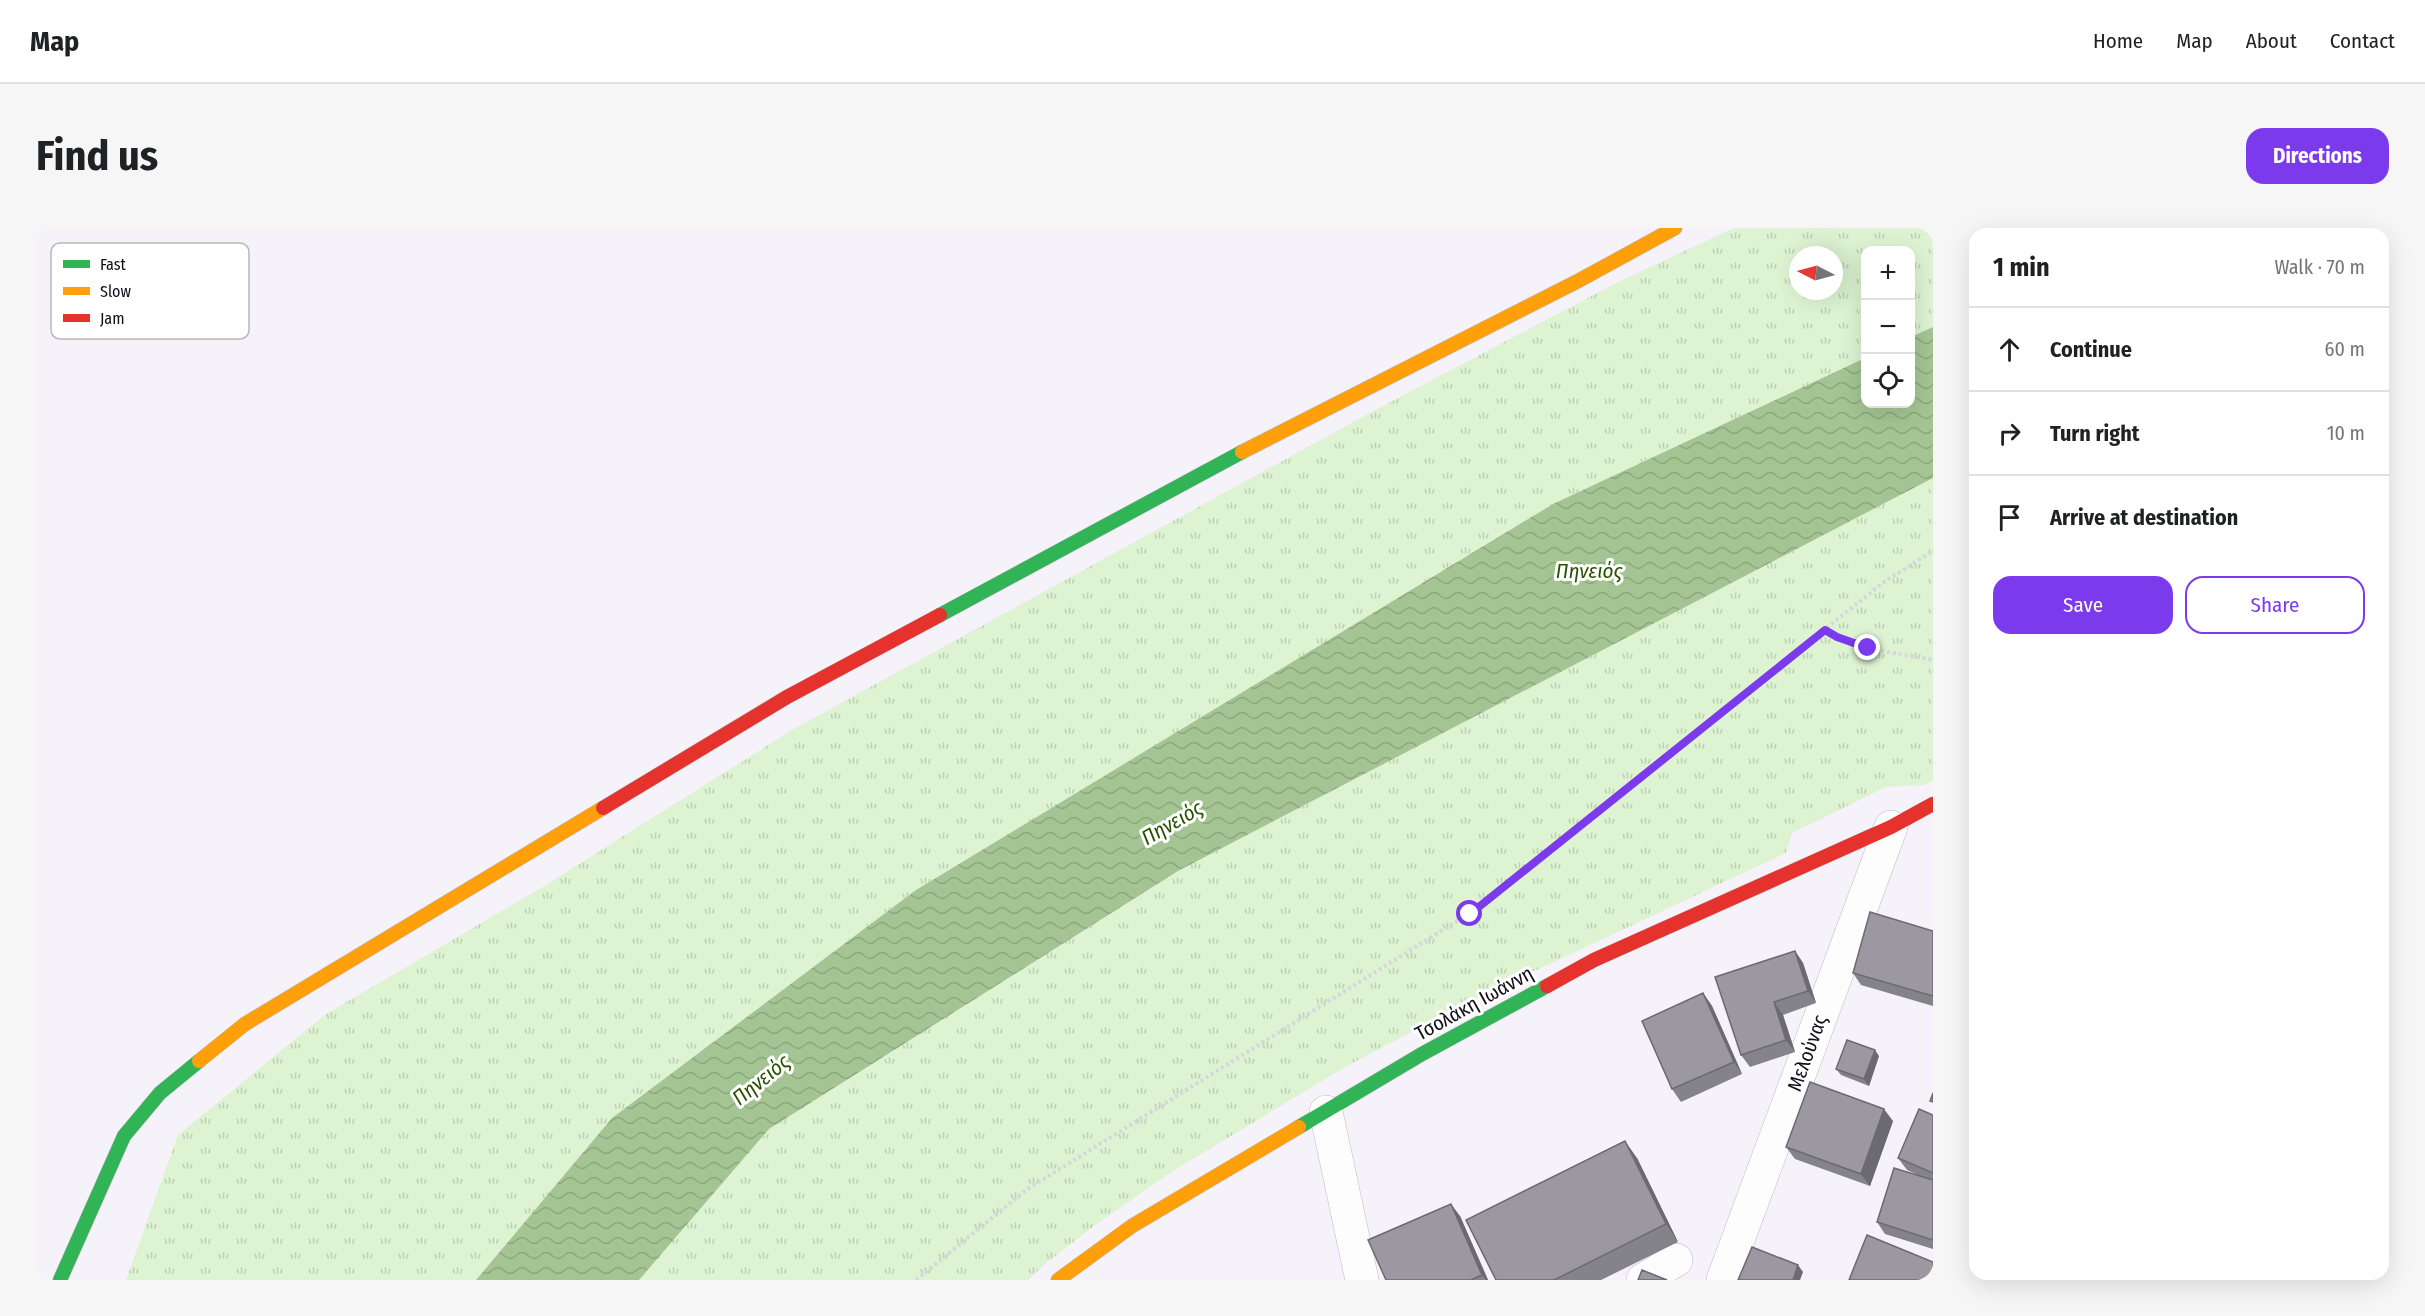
<!DOCTYPE html>
<html lang="en">
<head>
<meta charset="utf-8">
<style>
	:root { --surface:#fff; --page:#f6f6f6; --text:#202124; --muted:#757577; --line:#e0e0e0; --accent:#7c3aed }
	body { margin:0; font-family:"Fira Sans Condensed",sans-serif; background:var(--page); color:var(--text) }
	.controls { position:absolute; right:18px; top:18px; display:grid; overflow:hidden; border-radius:12px; box-shadow:0 6px 24px #0002 }
	.controls button { width:54px; height:54px; display:grid; place-items:center; padding:0; border:0; border-bottom:2px solid var(--line); background:var(--surface); color:var(--text); font:30px sans-serif }
	.compass { position:absolute; left:1753px; top:18px; width:54px; height:54px; border-radius:50%; background:var(--surface); box-shadow:0 6px 24px #0002; rotate:276deg }
	.stop { position:absolute; width:18px; height:18px; margin:-14px; border:4px solid #7c3aed; border-radius:50%; background:#fff }
	.stop.end { background:#7c3aed; border-color:#fff; box-shadow:0 2px 6px #0008 }
	.list { margin:0; padding:0; list-style:none }
	h2 { display:flex; justify-content:space-between; align-items:center; height:78px; margin:0; padding:0 24px; font-size:26px }
	h2 small { font-size:20px; font-weight:400; color:var(--muted) }
	.list li { display:grid; grid-template-columns:39px 1fr auto; gap:18px; align-items:center; box-sizing:border-box; height:84px; padding:0 24px; border-top:2px solid var(--line) }
	.list b { display:block; font-size:22px; white-space:nowrap }
	.list em { font-size:20px; font-style:normal; color:var(--muted) }
	.actions { display:flex; gap:12px; padding:18px 24px }
	.actions a { flex:1; padding:14px 0; border:2px solid var(--accent); border-radius:18px; text-align:center; font-size:21px; color:var(--accent) }
	.actions .main { background:var(--accent); color:#fff }
	.icon { flex:none; width:33px; height:33px; fill:none; stroke:currentColor; stroke-width:2; stroke-linecap:round; stroke-linejoin:round }
	.map { position:relative; flex:none; width:1897px; height:1052px; overflow:hidden; border-radius:18px }
	header { display:flex; align-items:center; gap:36px; box-sizing:border-box; height:84px; padding:0 30px; background:var(--surface); border-bottom:2px solid var(--line) }
	header strong { font-size:28px }
	nav { display:flex; gap:33px; margin-inline-start:auto; font-size:21px }
	.intro { display:flex; align-items:center; justify-content:space-between; box-sizing:border-box; height:144px; padding:0 36px }
	h1 { margin:0; font-size:42px }
	.button { padding:15px 27px; border-radius:18px; background:var(--accent); color:#fff; font-size:21px; font-weight:700 }
	main { display:flex; gap:36px; padding:0 36px }
	aside { flex:1; background:var(--surface); border-radius:18px; box-shadow:0 6px 24px #0002 }
	.map>svg:first-child { display:block }
	.park { fill:url(#park-tufts); fill-rule:evenodd }
	.water { fill:url(#water-waves) }
	.lines { fill:none; stroke-linecap:round; stroke-linejoin:round }
	.street-casing { stroke:#bcb9c2; stroke-width:34 }
	.fast-casing { stroke:#bcb9c2; stroke-width:15 }
	.slow-casing { stroke:#bcb9c2; stroke-width:15 }
	.jam-casing { stroke:#bcb9c2; stroke-width:15 }
	.path { stroke:#d7d6d9; stroke-width:4; stroke-dasharray:3 3; stroke-linecap:butt }
	.street { stroke:#fefdfe; stroke-width:33 }
	.fast { stroke:#30b455; stroke-width:14 }
	.slow { stroke:#ff9f0a; stroke-width:14 }
	.jam { stroke:#e5322d; stroke-width:14 }
	.wall { fill:#85838a }
	.shaded-wall { fill:#6c6a71 }
	.building { fill:#9b98a1; stroke:#6c6a71; stroke-width:1.5 }
	.route { stroke:#7c3aed; stroke-width:8 }
	.labels { text-anchor:middle; dominant-baseline:central; stroke-width:6; stroke-linejoin:round; paint-order:stroke }
	.street-label { font-size:20px; fill:#120e1a; stroke:#fff }
	.water-label { font-size:21px; font-style:italic; fill:#265200; stroke:#fff }
	.key { fill:#fff; stroke:#b8b7ba; stroke-width:1.5 }
	.key-label { font-size:16px; fill:#120e1a }
</style>
</head>
<body>
<header>
<strong>Map</strong>
<nav><a>Home</a><a>Map</a><a>About</a><a>Contact</a></nav>
</header>
<div class="intro"><h1>Find us</h1><a class="button">Directions</a></div>
<main>
<div class="map">
<svg width="1897" height="1052" viewBox="0 0 1897 1052">
	<defs>
		<pattern id="park-tufts" width="24" height="20" patternUnits="userSpaceOnUse" patternTransform="scale(1.5)"><rect width="24" height="20" fill="#ddf3d2"/><path d="M3 7l-1-3M5 7V3M7 7l1-3M15 17l-1-3M17 17v-4M19 17l1-3" fill="none" stroke="#bdcfb4"/></pattern>
		<pattern id="water-waves" width="16" height="10" patternUnits="userSpaceOnUse" patternTransform="scale(1.5)"><rect width="16" height="10" fill="#a4c593"/><path d="M0 5q4-4 8 0t8 0" fill="none" stroke="#8ca87e"/></pattern>
	</defs>
	<rect width="100%" height="100%" fill="#f5f2fa"/>
	<path class="park" d="M1698 0H1897V99L1875 109 1874 22H1830L1829 130 1517 276 880 662 576 890 440 1052H90L142 907 290 786 505 660 756 502 1341 181 1586 52ZM1762 27H1798V63H1762Z
		M1897 250V552L1887 557 1850 559 1756 605 1750 625 1439 771 1309 839 1137 943 1062 995 1010 1035 992 1052H603L733 901 1142 643Z"/>
	<path class="water" d="M1897 99V250L1142 643 733 901 603 1052H440L576 890 880 662 1517 276 1829 130 1830 176H1874L1875 109Z"/>
	<g class="lines">
		<defs>
			<path id="street" d="M1290 884 1326 1052
				M1607 1052 1640 1032
				M1687 1052 1855 599"/>
			<path id="fast" d="M904 387 1206 224
				M1263 899 1386 826 1511 758
				M24 1052 88 908 124 865 163 833"/>
			<path id="slow" d="M1206 224 1542 53 1639 0
				M163 833 209 796 567 580
				M1022 1052 1096 998 1263 899"/>
			<path id="jam" d="M567 580 751 469 904 387
				M1511 758 1558 732 1855 599 1897 576"/>
		</defs>
		<use href="#street" class="street-casing"/>
		<use href="#fast" class="fast-casing"/>
		<use href="#slow" class="slow-casing"/>
		<use href="#jam" class="jam-casing"/>
		<path class="path" d="M1789 402C1822 422 1860 425 1897 432
			M880 1052 990 962 1434 685 1848 354 1897 323"/>
		<use href="#street" class="street"/>
		<use href="#fast" class="fast"/>
		<use href="#slow" class="slow"/>
		<use href="#jam" class="jam"/>
	</g>
	<path class="wall" d="M1897 703V778L1825 757 1817 745Z
		M1759 723 1767 735 1780 775 1747 787 1759 824 1714 839 1705 827Z
		M1667 765 1676 778 1706 846 1645 874 1636 861Z
		M1843 828 1833 858 1805 847 1800 841Z
		M1897 887V1021L1849 1006 1841 994 1884 948 1871 942 1862 930Z
		M1857 893 1834 958 1759 931 1750 919Z
		M1601 930 1642 1014 1565 1052H1460Z
		M1424 988 1452 1052H1350Z"/>
	<path class="shaded-wall" d="M1759 723 1767 735 1780 775 1772 763Z
		M1667 765 1676 778 1706 846 1698 834Z
		M1738 774 1747 787 1759 824 1750 812Z
		M1839 822 1843 828 1833 858 1828 851Z
		M1848 881 1857 893 1834 958 1825 946Z
		M1589 913 1601 930 1642 1014 1630 996Z
		M1415 976 1424 988 1452 1052H1450L1446 1047Z
		M1762 1037 1767 1044 1764 1052H1757Z"/>
	<path class="building" d="M1834 684 1897 703V768L1817 745Z
		M1759 723 1772 763 1738 774 1750 812 1705 827 1679 749Z
		M1667 765 1698 834 1636 861 1606 793Z
		M1811 812 1839 822 1828 851 1800 841Z
		M1774 854 1848 881 1825 946 1750 919Z
		M1897 865V874L1894 873Z
		M1883 881 1897 887V945L1862 930Z
		M1589 913 1630 996 1518 1052H1460L1430 992Z
		M1858 940 1897 952V1012L1841 994Z
		M1415 976 1446 1047 1435 1052H1350L1332 1012Z
		M1831 1007 1897 1034V1052H1813Z
		M1716 1019 1762 1037 1757 1052H1702Z
		M1606 1042 1631 1052H1602Z"/>
	<g class="lines">
		<path class="route" d="M1434 686 1789 402 1801 409 1832 420"/>
	</g>
	<g class="labels">
		<g class="street-label">
			<text transform="translate(1438 775) rotate(-29)">Τσολάκη Ιωάννη</text>
			<text transform="translate(1771 825) rotate(-70)">Μελούνας</text>
		</g>
		<g class="water-label">
			<text x="1553" y="343">Πηνειός</text>
			<text transform="translate(1136 595) rotate(-30)">Πηνειός</text>
			<text transform="translate(725 852) rotate(-39)">Πηνειός</text>
		</g>
	</g>
	<rect x="15" y="15" width="198" height="96" rx="9" class="key"/>
	<rect x="27" y="32" width="27" height="8" fill="#30b455"/>
	<rect x="27" y="59" width="27" height="8" fill="#ff9f0a"/>
	<rect x="27" y="86" width="27" height="8" fill="#e5322d"/>
	<g class="key-label">
		<text x="64" y="42">Fast</text>
		<text x="64" y="69">Slow</text>
		<text x="64" y="96">Jam</text>
	</g>
</svg>
<div class="controls">
<button>+</button>
<button>−</button>
<button><svg class="icon" aria-label="locate" viewBox="0 0 24 24"><circle cx="12" cy="12" r="6"/><path d="M12 2v4M12 18v4M2 12h4M18 12h4"/></svg></button>
</div>
<svg class="compass" viewBox="-18 -18 36 36"><path d="M0-13l5 13h-10z" fill="#e53935"/><path d="M0 13l5-13h-10z" fill="#757577"/></svg>
<div class="stop" style="left:1434px;top:686px"></div>
<div class="stop end" style="left:1832px;top:420px"></div>
</div>
<aside>
<h2>1 min<small>Walk · 70 m</small></h2>
<ul class="list">
<li><svg class="icon" aria-label="ahead" viewBox="0 0 24 24"><path d="M12 20V5M6 11l6-6 6 6"/></svg><div><b>Continue</b></div><em>60 m</em></li>
<li><svg class="icon" aria-label="right" viewBox="0 0 24 24"><path d="M7 20v-9h11M14 6l5 5-5 5"/></svg><div><b>Turn right</b></div><em>10 m</em></li>
<li><svg class="icon" aria-label="arrive" viewBox="0 0 24 24"><path d="M6 21V4h12l-3 4 3 4H6"/></svg><div><b>Arrive at destination</b></div></li>
</ul>
<div class="actions"><a class="main">Save</a><a>Share</a></div>
</aside>
</main>
</body>
</html>
